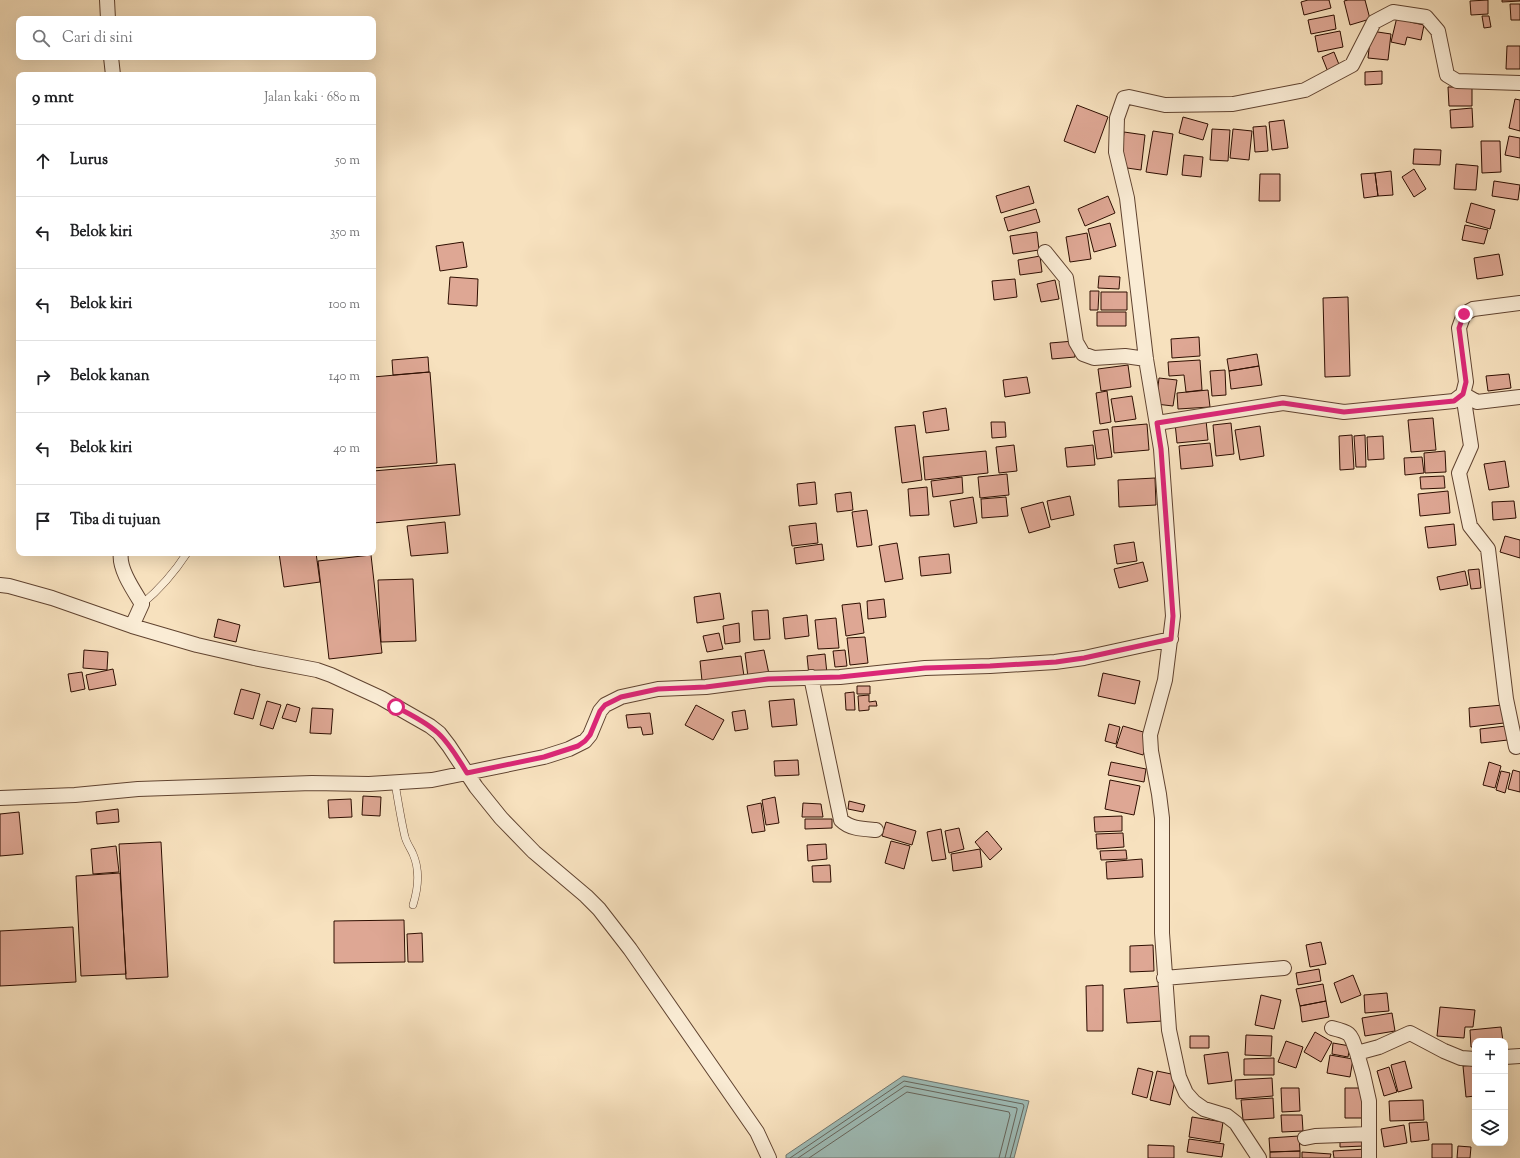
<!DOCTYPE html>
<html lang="id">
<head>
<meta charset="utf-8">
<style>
	:root { --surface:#fff; --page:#f2f2f2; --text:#202124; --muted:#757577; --line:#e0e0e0 }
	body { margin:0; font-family:"Sorts Mill Goudy",serif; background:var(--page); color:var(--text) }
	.controls { position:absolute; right:12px; bottom:12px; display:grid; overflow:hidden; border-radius:8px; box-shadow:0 4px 16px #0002 }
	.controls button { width:36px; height:36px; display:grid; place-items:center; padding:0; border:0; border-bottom:1px solid var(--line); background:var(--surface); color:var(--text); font:20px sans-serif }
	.stop { position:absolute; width:12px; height:12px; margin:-9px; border:3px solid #db2777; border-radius:50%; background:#fff }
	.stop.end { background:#db2777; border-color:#fff; box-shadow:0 1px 4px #0008 }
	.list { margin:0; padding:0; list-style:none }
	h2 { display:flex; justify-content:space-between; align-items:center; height:52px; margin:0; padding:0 16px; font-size:17px }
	h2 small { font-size:13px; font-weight:400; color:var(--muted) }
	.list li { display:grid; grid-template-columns:26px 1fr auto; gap:12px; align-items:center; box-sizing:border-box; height:72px; padding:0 16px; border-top:1px solid var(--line) }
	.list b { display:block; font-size:15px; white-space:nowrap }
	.list em { font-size:13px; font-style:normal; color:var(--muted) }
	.icon { flex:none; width:22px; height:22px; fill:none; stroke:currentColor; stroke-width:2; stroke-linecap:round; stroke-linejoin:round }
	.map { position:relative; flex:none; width:1520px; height:1158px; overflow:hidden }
	.search { position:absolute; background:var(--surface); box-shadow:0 4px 16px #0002; left:16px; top:16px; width:360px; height:44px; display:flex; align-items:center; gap:10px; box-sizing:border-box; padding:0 14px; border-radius:8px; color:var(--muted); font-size:15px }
	.panel { position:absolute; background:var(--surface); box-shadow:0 4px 16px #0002; left:16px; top:72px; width:360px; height:484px; border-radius:8px }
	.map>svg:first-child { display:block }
	.water { fill:#9ebcb7; stroke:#71766e }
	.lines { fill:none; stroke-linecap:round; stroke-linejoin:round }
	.shore { stroke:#66655c; stroke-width:1 }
	.building { fill:#dea794; stroke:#2e0e01 }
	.lane-casing { stroke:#604330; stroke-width:8 }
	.street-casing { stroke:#604330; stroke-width:16 }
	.lane { stroke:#faecd5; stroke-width:7 }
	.street { stroke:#faecd5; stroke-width:14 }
	.route { stroke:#db2777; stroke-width:5 }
</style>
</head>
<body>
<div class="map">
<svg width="1520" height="1158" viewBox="0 0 1520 1158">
	<rect width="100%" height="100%" fill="#f7e1be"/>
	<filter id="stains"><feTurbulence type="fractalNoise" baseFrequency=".005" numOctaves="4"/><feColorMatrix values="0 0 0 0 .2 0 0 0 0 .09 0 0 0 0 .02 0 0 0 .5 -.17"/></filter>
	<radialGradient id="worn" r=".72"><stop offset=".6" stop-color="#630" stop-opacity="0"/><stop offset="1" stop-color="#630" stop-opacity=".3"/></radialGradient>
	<path class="water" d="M903 1076 1029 1101 1014 1158H786V1155Z"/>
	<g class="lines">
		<path class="shore" d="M790 1158 904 1081 1023 1104 1024 1106 1010 1158
			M798 1158 905 1086 1017 1108V1110L1005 1158
			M809 1158 907 1092 1009 1112 1010 1115 999 1158"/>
	</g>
	<path class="building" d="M1308 0H1329L1331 8 1304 15 1301 2Z
		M1348 0H1365L1370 19 1350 25 1344 1Z
		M1488 0V14L1471 15 1470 1Z
		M1502 0H1520V1L1502 2Z
		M1510 4H1520V20H1511Z
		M1334 15 1336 29 1311 34 1308 20Z
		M1482 16H1489L1491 27 1484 28Z
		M1397 17 1411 20 1410 22 1424 25 1421 40 1407 37 1405 45 1391 42Z
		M1340 31 1343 47 1318 52 1315 36Z
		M1371 31 1391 34 1388 60 1368 58Z
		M1507 46H1520V69H1506Z
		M1334 52 1340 67 1328 72 1322 57Z
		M89 57H106V59H89Z
		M1382 71V84L1365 85V72Z
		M1448 87H1472V106H1449Z
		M1515 99 1520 100V131L1509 128Z
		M1077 105 1108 117 1095 153 1064 141Z
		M1472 108 1473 127 1451 128 1450 110Z
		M1183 117 1208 124 1203 140 1179 133Z
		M1284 120 1288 148 1272 150 1269 122Z
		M1266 126 1268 151 1255 152 1253 127Z
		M1212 129 1230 130 1228 161 1210 160Z
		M1233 129 1252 131 1249 160 1230 158Z
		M1153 131 1173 134 1167 175 1146 172Z
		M1124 132 1145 135 1141 170 1120 167Z
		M1509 136 1520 138V158L1505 155Z
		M1481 141H1500L1501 172 1482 173Z
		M1414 149 1441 150 1440 165 1413 164Z
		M1184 155 1203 157 1201 177 1182 175Z
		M1456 164 1478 166 1476 190 1454 189Z
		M1414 169 1426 189 1414 197 1402 177Z
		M1391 171 1393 195 1378 196 1375 173Z
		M1375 173 1378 196 1364 198 1361 174Z
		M1260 174H1280V201H1259Z
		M1494 181 1520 185 1518 200 1492 196Z
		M1029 186 1034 203 1001 213 996 196Z
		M1108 196 1115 213 1085 226 1078 209Z
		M1471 203 1495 210 1490 229 1466 222Z
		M1036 209 1040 222 1008 231 1004 218Z
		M1110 223 1116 246 1094 252 1088 229Z
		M1465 225 1488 230 1484 244 1462 240Z
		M1037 232 1039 250 1013 254 1010 236Z
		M1087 233 1091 259 1070 262 1066 237Z
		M463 242 467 267 440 271 436 246Z
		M1499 254 1503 275 1477 279 1474 258Z
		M1040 256 1042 272 1020 275 1018 260Z
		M1099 276 1120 277 1119 289 1098 288Z
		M450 277 478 279 477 306 448 304Z
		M1015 279 1017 297 994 300 992 281Z
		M1055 280 1059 299 1041 302 1037 284Z
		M1090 291H1099L1098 310H1090Z
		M1101 292H1127V310H1101Z
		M1348 297 1350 376 1325 377 1323 298Z
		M1097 312H1126V326H1097Z
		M1199 337 1200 356 1172 358 1171 339Z
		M1074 341 1075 357 1052 359 1050 343Z
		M1257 354 1259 366 1229 371 1227 359Z
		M428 357 429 372 393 375 392 360Z
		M1200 360 1202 390 1186 392 1184 375 1169 376 1168 362Z
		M1128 365 1131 387 1101 391 1098 369Z
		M1259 366 1262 385 1231 389 1229 371Z
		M1225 370 1226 395 1212 396 1210 371Z
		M430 372 437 463 373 468V377Z
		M1509 374 1511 388 1488 391 1486 376Z
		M1027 377 1030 393 1005 397 1003 380Z
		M1159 378 1177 380 1173 406 1156 404Z
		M1208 390 1210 407 1178 409 1177 393Z
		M1107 391 1111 422 1100 424 1096 393Z
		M1132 396 1136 419 1115 422 1111 399Z
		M946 408 949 430 926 433 923 412Z
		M1433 418 1436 450 1411 452 1408 420Z
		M1206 420 1208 440 1177 443 1175 423Z
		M991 422H1005L1006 437 992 438Z
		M1231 423 1234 454 1216 456 1213 425Z
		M1147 424 1149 450 1114 453 1112 427Z
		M915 425 922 480 902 483 895 427Z
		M1260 426 1264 456 1240 460 1235 430Z
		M1108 429 1112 457 1097 459 1093 431Z
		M1352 435 1354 469 1340 470 1339 436Z
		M1365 435 1366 467H1356L1354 436Z
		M1383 436 1384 459 1368 460 1367 437Z
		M1210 443 1213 466 1181 469 1179 446Z
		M1014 445 1017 471 999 473 996 447Z
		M1093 445 1095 465 1067 467 1065 448Z
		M986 451 988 473 925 480 923 457Z
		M1445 451 1446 472 1425 473 1424 453Z
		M1422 457 1424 473 1405 475 1404 458Z
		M1505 461 1509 487 1489 490 1484 464Z
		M455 464 460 515 373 523V471Z
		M1007 474 1009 495 980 498 978 477Z
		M1444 476 1445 488 1421 489 1420 477Z
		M962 477 963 493 933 497 931 481Z
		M1155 478 1156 505 1119 507 1118 480Z
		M815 482 817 504 799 506 797 484Z
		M927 487 929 515 910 516 908 489Z
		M1448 491 1450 513 1420 516 1418 494Z
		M851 492 853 510 837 512 835 494Z
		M1070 496 1074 515 1051 520 1047 501Z
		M973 497 977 523 954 527 950 501Z
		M1006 497 1008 516 982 518 981 499Z
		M1514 501 1516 518 1493 520 1492 502Z
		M1043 502 1050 527 1029 533 1021 508Z
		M867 510 872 545 857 547 852 512Z
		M445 522 448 553 411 556 407 526Z
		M816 523 818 543 792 546 789 526Z
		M1454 524 1456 545 1428 548 1425 527Z
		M1505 536 1520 540V558L1500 552Z
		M1134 542 1137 561 1117 564 1114 545Z
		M897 543 903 579 885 582 879 546Z
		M822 544 824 560 796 564 794 548Z
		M279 553H316L320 582 284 587Z
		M949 554 951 573 921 576 919 557Z
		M371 555 382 653 329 659 318 561Z
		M1143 562 1148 581 1119 588 1114 569Z
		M1479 569 1481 588 1471 589 1468 570Z
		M1465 571 1468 585 1440 590 1437 577Z
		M413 579 416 641 381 642 378 580Z
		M720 593 724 619 697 623 694 597Z
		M884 599 886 617 868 619 867 601Z
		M860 603 864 633 846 636 842 605Z
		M768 610 770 639 754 640 752 611Z
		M807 615 809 636 785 639 783 618Z
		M836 618 839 648 818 649 815 620Z
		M218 619 240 625 236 642 214 637Z
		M739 623 740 642 725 644 723 626Z
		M719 633 723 649 707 652 703 636Z
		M865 637 868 663 850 665 847 638Z
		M84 650 108 652 107 670 83 668Z
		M764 650 769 674 748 677 745 653Z
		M845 650 847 666 835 667 833 651Z
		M825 654 827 674 809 676 807 656Z
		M741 656 744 676 702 681 700 661Z
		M113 669 116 685 89 690 86 675Z
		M82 672 85 689 71 692 68 674Z
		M1103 673 1140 681 1135 704 1098 696Z
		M857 686H870V694H857Z
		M241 689 260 694 253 719 234 714Z
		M854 692 855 710H846L845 693Z
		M869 695V702L876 701 877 706H869V710L859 711 858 696Z
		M794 699 797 725 772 727 769 701Z
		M267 701 281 705 273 729 260 725Z
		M287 704 300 708 296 722 282 718Z
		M696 705 724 720 713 740 685 725Z
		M1503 705 1504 723 1470 727 1469 708Z
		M312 708 333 709 331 734 310 733Z
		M745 710 748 729 735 731 732 712Z
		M650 713 653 734 643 735 641 727 628 728 626 715Z
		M1109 724 1120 727 1116 744 1105 741Z
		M1123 726 1150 734 1143 755 1116 747Z
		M1506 726 1508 740 1481 743 1480 729Z
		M798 760 799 775 775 776 774 761Z
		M1111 762 1146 769 1144 782 1108 775Z
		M1489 762 1501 766 1495 788 1483 785Z
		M1513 770 1520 772V792L1508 789Z
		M1501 771 1510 773 1505 793 1496 790Z
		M1110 780 1140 786 1134 815 1105 809Z
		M363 796 381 797 380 816 362 815Z
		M775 797 779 823 766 825 762 800Z
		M351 799 352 817 329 818 328 800Z
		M849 801 865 805 863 812 848 809Z
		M761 803 765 831 752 833 747 806Z
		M803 803 821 804 823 817H802Z
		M118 809 119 822 97 824 96 812Z
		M19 812 23 854 0 856V814Z
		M1122 816V831L1095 832 1094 817Z
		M805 819H832V828L805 829Z
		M886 822 916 831 912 845 882 836Z
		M959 828 964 849 949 853 945 831Z
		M941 829 946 859 932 861 927 832Z
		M987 831 1002 849 990 860 975 842Z
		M1123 833 1124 847 1097 849 1096 834Z
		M891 841 910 846 904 869 885 863Z
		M161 842 168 977 126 979 119 844Z
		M826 844 827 859 808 861 807 845Z
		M116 846 119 872 93 874 91 849Z
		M980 849 982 867 953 871 951 854Z
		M1126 850 1127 859 1101 860 1100 851Z
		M1142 859 1143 877 1107 879 1106 862Z
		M830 865 831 882H813L812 866Z
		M120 873 126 974 81 976 76 876Z
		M404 920 405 962 334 963V921Z
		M73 927 76 982 0 986V931Z
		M422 933 423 962H408L407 934Z
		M1321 942 1326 964 1310 967 1306 945Z
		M1153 945 1154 971 1130 972V946Z
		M1319 969 1321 981 1298 985 1296 973Z
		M1353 975 1361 995 1341 1003 1334 983Z
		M1323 984 1326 1001 1300 1006 1296 989Z
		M1103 985V1031H1087L1086 986Z
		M1160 986 1163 1021 1127 1023 1124 989Z
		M1387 993 1389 1011 1365 1013 1364 995Z
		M1261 995 1281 1000 1274 1029 1255 1025Z
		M1326 1001 1329 1017 1302 1022 1300 1006Z
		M1440 1007 1475 1010 1473 1027H1465L1464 1038 1437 1036Z
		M1392 1013 1395 1031 1365 1036 1362 1018Z
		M1501 1027 1503 1041H1475V1047H1471L1470 1030Z
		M1315 1032 1332 1042 1321 1062 1304 1052Z
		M1246 1035 1272 1036 1271 1056 1245 1055Z
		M1190 1036H1209V1048H1190Z
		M1286 1041 1303 1047 1296 1068 1278 1062Z
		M1333 1043 1350 1046 1348 1057 1332 1054Z
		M1228 1052 1232 1081 1208 1084 1204 1055Z
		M1330 1055 1353 1059 1350 1077 1327 1073Z
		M1274 1058V1075H1244V1059Z
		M1405 1061 1412 1088 1398 1092 1391 1065Z
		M1475 1065V1096L1466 1097 1463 1066Z
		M1389 1067 1397 1092 1384 1096 1377 1071Z
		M1138 1068 1153 1072 1147 1098 1132 1094Z
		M1157 1071 1176 1075 1170 1105 1150 1100Z
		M1272 1078 1273 1096 1236 1099 1235 1080Z
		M1281 1088H1299L1300 1111 1282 1112Z
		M1345 1088H1362V1118H1345Z
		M1273 1098 1274 1118 1243 1120 1241 1100Z
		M1423 1100 1424 1120 1390 1121 1389 1101Z
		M1281 1115H1302L1303 1131 1282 1132Z
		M1192 1117 1223 1122 1220 1142 1189 1137Z
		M1427 1122 1429 1140 1411 1142 1409 1123Z
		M1404 1125 1407 1143 1384 1147 1381 1129Z
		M1299 1136 1300 1151 1270 1152 1269 1138Z
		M1364 1137V1146L1340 1147V1139Z
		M1189 1139 1224 1144 1222 1157 1187 1152Z
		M1432 1144H1452V1158H1432Z
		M1148 1145 1174 1146V1158H1148Z
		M1458 1146 1471 1147 1470 1158H1457Z
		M1366 1149 1367 1158H1334L1333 1151Z
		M1300 1151V1158H1270V1152Z
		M1302 1152 1331 1154 1330 1158H1302Z"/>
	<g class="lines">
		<defs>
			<path id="lane" d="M142 604C160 589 174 573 187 553
				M395 783C398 801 401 820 405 837 407 844 411 849 413 854 420 870 418 889 413 905"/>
			<path id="street" d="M107 0 108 19
				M111 57 113 75
				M1045 252 1066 278 1076 342 1083 354 1094 358 1125 356 1146 359
				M1463 394 1471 446 1459 473 1470 526 1488 549 1506 699 1516 747
				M1463 394 1477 402 1520 397
				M1157 423 1283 403 1344 412 1454 401 1463 394 1466 382 1459 328 1464 314 1473 309 1520 303
				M121 553C118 568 134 591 142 604L132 626
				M0 585 9 586 52 598 132 626 197 645 254 658 317 670 331 675 381 698 430 726 439 733 449 746 476 787 501 818 534 852 586 896 599 909 630 949 757 1132 769 1158
				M811 677 841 820C850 829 863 829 876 830
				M0 798 75 795 138 789 312 783 369 784 432 780 544 757 569 749 585 741 590 735 600 711 605 705 621 697 658 689 706 687 768 679 840 677 925 668 990 666 1055 662 1084 658 1171 639
				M1164 978 1284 968
				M1332 1028C1352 1033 1350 1033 1357 1053
				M1505 1057 1520 1056
				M1369 1134V1158
				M1305 1138 1315 1136 1369 1134V1101L1363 1074 1357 1053 1379 1047 1410 1033 1444 1051 1461 1058 1475 1059
				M1259 1158 1236 1123 1227 1116 1204 1109 1194 1102 1186 1093 1179 1077 1169 1030 1162 933V818L1159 794 1151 751 1150 735 1165 680 1173 616 1161 449 1146 359 1127 198 1116 152 1117 118 1124 98 1129 97 1165 105 1233 104 1305 90 1352 65 1374 22 1393 12 1426 17 1438 31 1447 75 1457 81 1520 83"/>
		</defs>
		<use href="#lane" class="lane-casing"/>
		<use href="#street" class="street-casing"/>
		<use href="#lane" class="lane"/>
		<use href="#street" class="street"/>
	</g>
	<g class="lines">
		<path class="route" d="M396 707C410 714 426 722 438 733 450 744 459 760 467 773L544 757 578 746 585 741 590 735 600 711 605 705 621 697 658 689 706 687 768 679 840 677 925 668 990 666 1056 662 1084 658 1171 639 1173 616 1161 449 1157 423 1283 403 1344 412 1454 401 1463 394 1466 382 1459 328 1464 314"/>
	</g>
	<rect width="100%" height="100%" filter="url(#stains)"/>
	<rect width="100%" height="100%" fill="url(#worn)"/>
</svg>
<div class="controls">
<button>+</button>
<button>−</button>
<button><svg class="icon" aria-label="layers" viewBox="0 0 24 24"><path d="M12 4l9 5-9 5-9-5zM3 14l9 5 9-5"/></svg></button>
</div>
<div class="stop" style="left:396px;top:707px"></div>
<div class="stop end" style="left:1464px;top:314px"></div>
<div class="search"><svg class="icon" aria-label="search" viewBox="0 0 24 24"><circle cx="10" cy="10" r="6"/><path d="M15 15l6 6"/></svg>Cari di sini</div>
<section class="panel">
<h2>9 mnt<small>Jalan kaki · 680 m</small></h2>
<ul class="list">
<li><svg class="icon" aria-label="ahead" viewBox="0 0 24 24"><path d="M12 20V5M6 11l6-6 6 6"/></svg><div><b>Lurus</b></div><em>50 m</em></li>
<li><svg class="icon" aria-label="left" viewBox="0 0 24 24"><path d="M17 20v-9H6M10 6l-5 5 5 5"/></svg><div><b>Belok kiri</b></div><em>350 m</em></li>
<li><svg class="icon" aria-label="left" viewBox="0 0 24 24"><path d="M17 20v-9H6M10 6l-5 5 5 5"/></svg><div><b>Belok kiri</b></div><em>100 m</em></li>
<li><svg class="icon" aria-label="right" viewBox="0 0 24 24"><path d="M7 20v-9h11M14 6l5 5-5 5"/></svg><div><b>Belok kanan</b></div><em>140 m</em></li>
<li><svg class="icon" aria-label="left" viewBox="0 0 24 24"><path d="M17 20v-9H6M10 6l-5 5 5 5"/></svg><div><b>Belok kiri</b></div><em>40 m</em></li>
<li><svg class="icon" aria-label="arrive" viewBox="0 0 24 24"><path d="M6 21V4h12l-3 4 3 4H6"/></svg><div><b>Tiba di tujuan</b></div></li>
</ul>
</section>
</div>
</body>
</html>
